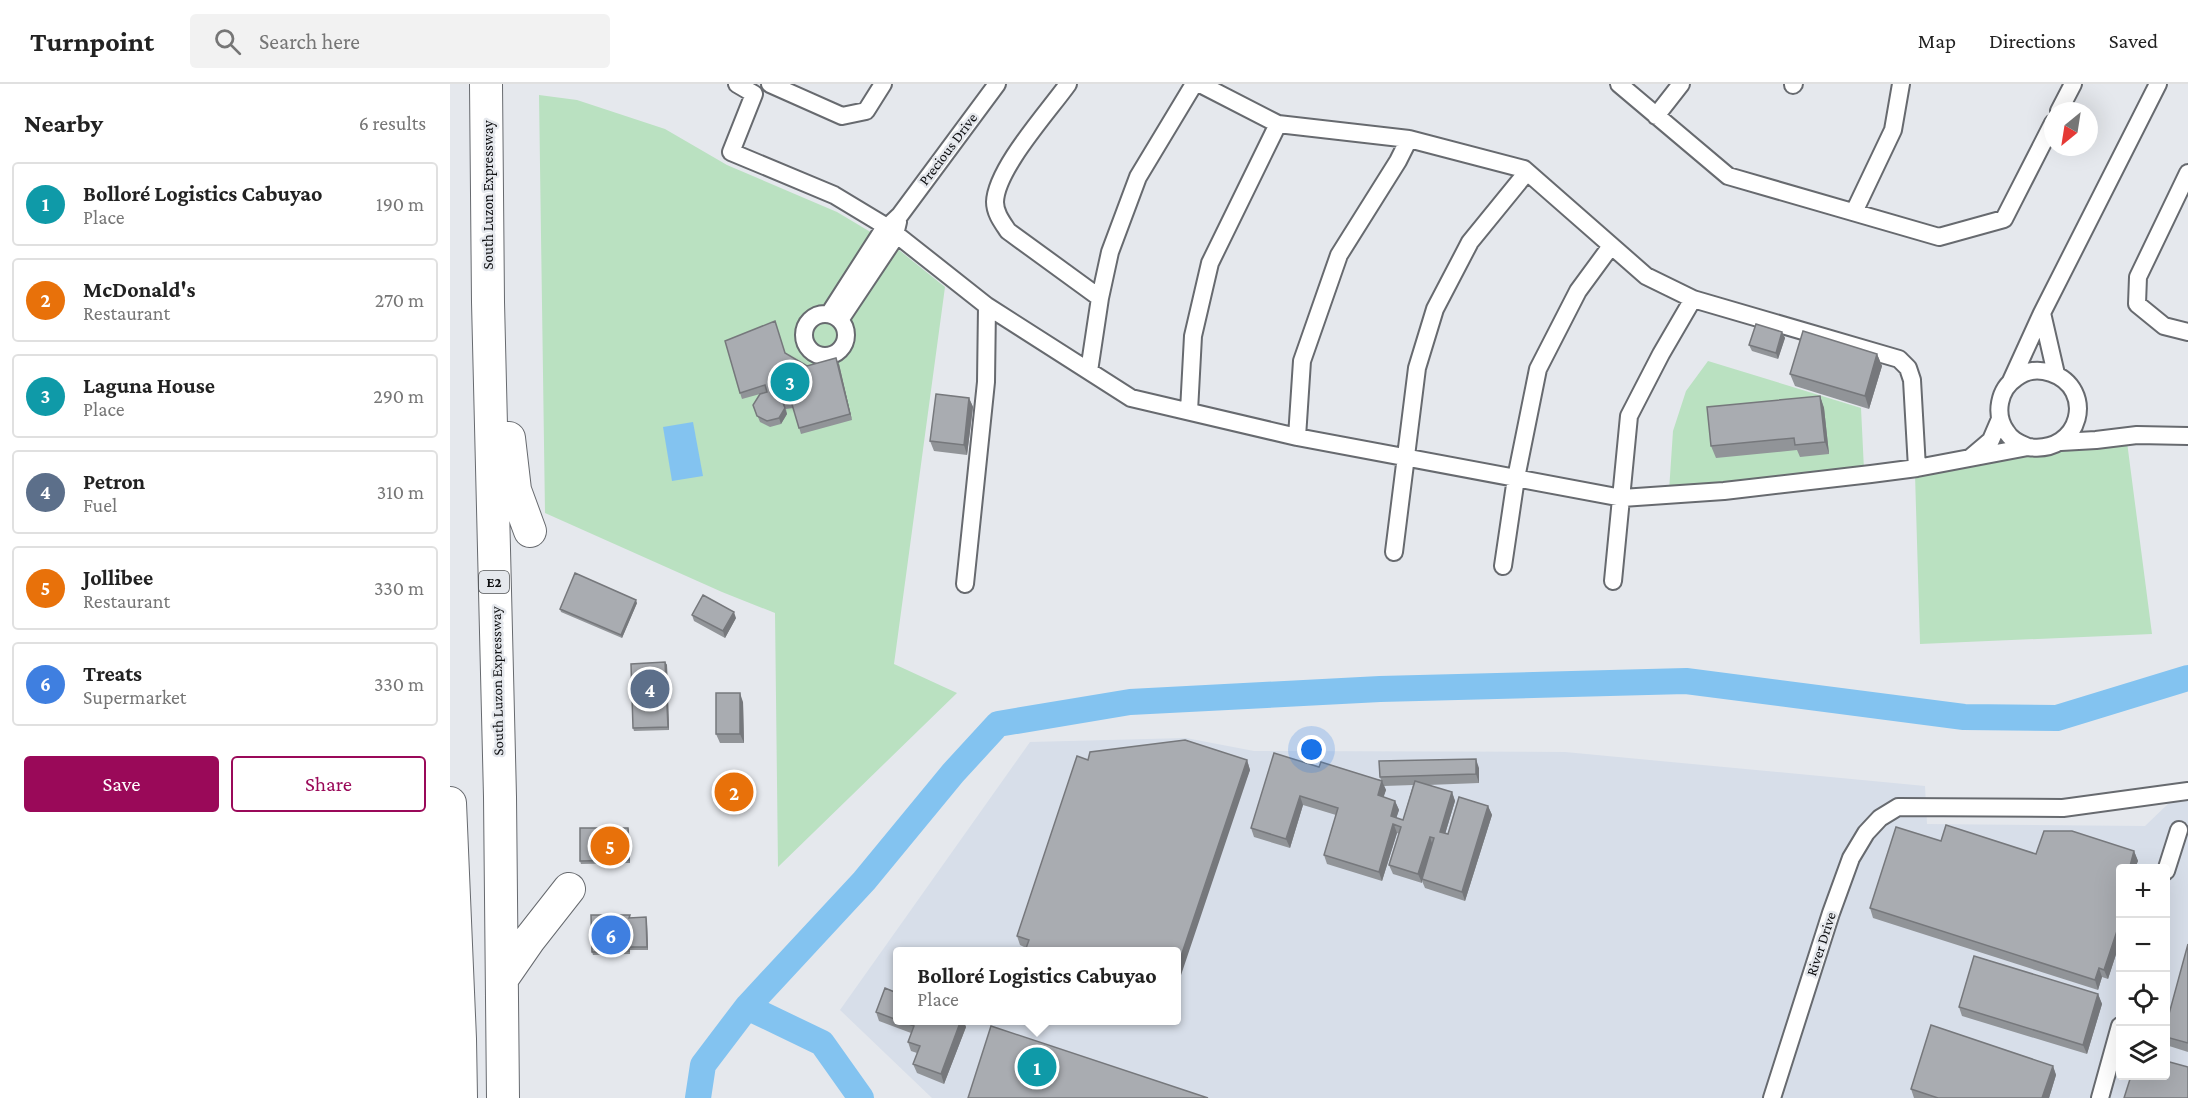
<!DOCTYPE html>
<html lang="en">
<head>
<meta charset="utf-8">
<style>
	:root { --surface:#fff; --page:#f2f2f2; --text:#222; --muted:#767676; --line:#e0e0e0; --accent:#9a0959 }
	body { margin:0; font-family:"Crimson Pro",serif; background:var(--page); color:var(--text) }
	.controls { position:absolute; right:18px; bottom:18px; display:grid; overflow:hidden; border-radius:6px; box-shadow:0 6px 24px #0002 }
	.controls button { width:54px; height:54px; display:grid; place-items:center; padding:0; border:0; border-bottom:2px solid var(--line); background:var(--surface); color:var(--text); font:30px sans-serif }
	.compass { position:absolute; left:1594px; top:18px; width:54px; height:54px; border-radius:50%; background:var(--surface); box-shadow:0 6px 24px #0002; rotate:210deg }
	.you { position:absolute; left:862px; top:666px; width:21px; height:21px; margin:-15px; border:4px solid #fff; border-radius:50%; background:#1a73e8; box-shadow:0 0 0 9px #1a73e833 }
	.badge { display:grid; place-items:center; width:39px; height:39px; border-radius:50%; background:var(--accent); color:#fff; font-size:20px; font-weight:700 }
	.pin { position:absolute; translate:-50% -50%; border:3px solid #fff; box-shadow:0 2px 6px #0006 }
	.popup { position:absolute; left:443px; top:863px; width:288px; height:78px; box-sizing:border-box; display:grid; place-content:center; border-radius:6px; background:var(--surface); filter:drop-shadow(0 2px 4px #0005); font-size:20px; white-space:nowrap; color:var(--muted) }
	.popup b { font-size:22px; color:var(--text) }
	.popup::after { content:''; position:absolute; left:50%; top:100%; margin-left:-12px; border:12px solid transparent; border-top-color:var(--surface) }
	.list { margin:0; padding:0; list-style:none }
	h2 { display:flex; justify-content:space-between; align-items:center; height:78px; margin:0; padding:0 24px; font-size:26px }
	h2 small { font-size:20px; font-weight:400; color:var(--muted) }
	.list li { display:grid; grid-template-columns:39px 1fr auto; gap:18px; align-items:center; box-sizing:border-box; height:84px; margin:0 12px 12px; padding:0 12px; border:2px solid var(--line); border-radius:6px }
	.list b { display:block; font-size:22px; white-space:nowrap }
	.list p { margin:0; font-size:20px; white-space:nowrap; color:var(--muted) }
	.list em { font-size:20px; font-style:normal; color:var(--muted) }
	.actions { display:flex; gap:12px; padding:18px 24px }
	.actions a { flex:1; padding:14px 0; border:2px solid var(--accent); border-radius:6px; text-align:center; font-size:21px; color:var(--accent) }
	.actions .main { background:var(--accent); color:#fff }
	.icon { flex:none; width:33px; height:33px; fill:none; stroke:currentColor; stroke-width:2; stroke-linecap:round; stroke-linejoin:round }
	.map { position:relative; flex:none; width:1738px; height:1014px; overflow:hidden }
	header { display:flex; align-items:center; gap:36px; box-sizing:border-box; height:84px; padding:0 30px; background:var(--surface); border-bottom:2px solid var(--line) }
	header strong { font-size:28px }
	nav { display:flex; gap:33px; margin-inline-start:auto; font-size:21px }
	.search { width:420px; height:54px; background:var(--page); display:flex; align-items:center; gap:15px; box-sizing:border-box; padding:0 21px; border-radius:6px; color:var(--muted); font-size:22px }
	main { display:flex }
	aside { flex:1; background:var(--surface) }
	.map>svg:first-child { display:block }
	.built { fill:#d7dee9; fill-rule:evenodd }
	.green { fill:#bae1c1 }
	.water { fill:#83c3f0 }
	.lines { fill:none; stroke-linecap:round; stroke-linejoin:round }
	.river { stroke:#83c3f0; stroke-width:26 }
	.street-casing { stroke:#676a6f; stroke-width:20 }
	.highway-casing { stroke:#676a6f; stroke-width:34 }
	.street { stroke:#fff; stroke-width:16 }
	.highway { stroke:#fff; stroke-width:32 }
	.wall { fill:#919498; fill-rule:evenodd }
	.shaded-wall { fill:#76787c }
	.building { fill:#a9acb1; stroke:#76787c; stroke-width:1.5 }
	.labels { text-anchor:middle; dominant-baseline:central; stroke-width:5; stroke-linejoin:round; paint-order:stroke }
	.shield { fill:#e5e8ed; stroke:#4e5053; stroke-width:1.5 }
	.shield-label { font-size:14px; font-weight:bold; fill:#0e0f11 }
	.street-label { font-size:15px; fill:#0e0f11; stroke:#e5e8ed }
</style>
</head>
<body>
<header>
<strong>Turnpoint</strong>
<div class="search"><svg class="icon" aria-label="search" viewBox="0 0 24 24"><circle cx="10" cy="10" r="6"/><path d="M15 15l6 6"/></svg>Search here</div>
<nav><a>Map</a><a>Directions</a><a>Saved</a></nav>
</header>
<main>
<aside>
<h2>Nearby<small>6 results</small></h2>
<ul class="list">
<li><span class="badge" style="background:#0f9aa8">1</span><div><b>Bolloré Logistics Cabuyao</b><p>Place</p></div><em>190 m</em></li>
<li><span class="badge" style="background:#e8710a">2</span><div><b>McDonald's</b><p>Restaurant</p></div><em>270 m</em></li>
<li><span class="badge" style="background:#0f9aa8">3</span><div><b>Laguna House</b><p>Place</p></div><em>290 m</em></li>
<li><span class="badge" style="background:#5c6f8a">4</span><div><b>Petron</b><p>Fuel</p></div><em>310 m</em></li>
<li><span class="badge" style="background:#e8710a">5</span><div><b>Jollibee</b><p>Restaurant</p></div><em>330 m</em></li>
<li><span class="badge" style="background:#3f7fe0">6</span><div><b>Treats</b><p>Supermarket</p></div><em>330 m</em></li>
</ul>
<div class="actions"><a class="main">Save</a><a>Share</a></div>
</aside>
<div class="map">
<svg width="1738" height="1014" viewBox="0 0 1738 1014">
	<rect width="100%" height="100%" fill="#e5e8ed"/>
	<path class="built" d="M736 654 804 667 1115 668 1475 702 1477 740 1695 742 1720 718 1738 716V1014H482L390 926 580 658ZM1670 784H1716V992H1670ZM448 868H726V936H448Z"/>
	<path class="green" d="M89 11 127 16 215 45 277 81 387 128 444 162 495 203 444 580 507 609 328 783 325 529 272 508 95 429Z
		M1258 277 1411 324 1414 386 1219 407 1223 347 1236 307Z
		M1677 358 1702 550 1470 560 1465 390Z"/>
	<path class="water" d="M243 338 253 392 222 397 213 343Z"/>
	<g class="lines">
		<path class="river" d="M297 923 372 959 411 1014
			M248 1014 253 981 297 923 414 797 503 689 548 640 680 618 930 605 1236 597 1514 633 1607 634 1738 594"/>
		<defs>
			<path id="street" d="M287 0 304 10 281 68 384 111 437 143 537 222 681 314 847 353 1172 414 1274 407 1421 390 1467 384 1578 363C1632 371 1646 304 1601 289 1589 285 1576 286 1566 294 1549 305 1544 330 1556 347 1561 356 1569 359 1578 363
				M320 0 392 32 416 27 433 0
				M618 0C598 28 546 85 545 118 545 129 552 138 558 147L650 214
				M1169 0 1278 92 1489 153 1554 135 1603 39
				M1343 1 1344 0
				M1609 27 1623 0
				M1206 32 1231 0
				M828 40 959 55 948 77 889 171 852 277 847 353
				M959 55 1074 85 1196 192 1243 215 1449 275 1458 284 1462 296 1467 384
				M1738 89 1688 193 1687 220 1714 242 1738 248
				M1404 128 1443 46 1451 0
				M1592 229 1606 290
				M354 251a21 21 0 1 1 42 0a21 21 0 1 1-42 0Z
				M379 230 431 149 450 131 547 0
				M390 236 444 155 448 138
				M639 287 650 214 660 168 688 93 744 0
				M1561 297 1592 229 1708 0
				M739 327 743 252 760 179 828 40 750 0
				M1611 358 1646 356 1687 351 1738 352
				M1521 373 1541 356 1550 335
				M944 468 967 284 985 225 1020 158 1077 88
				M1053 482 1066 394 1088 285 1128 207 1161 162
				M1163 497 1179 332 1211 270 1243 215
				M515 500 536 298 537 222
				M1716 787 1729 746
				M1322 1014 1381 829 1401 774 1416 749 1430 734 1448 723 1613 724 1738 707
				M1650 1014 1670 942"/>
			<path id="highway" d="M36 0 38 218 50 713 53 1014
				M59 354 65 406 80 447
				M0 719 10 955 11 1014
				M52 895 79 856 119 805"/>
		</defs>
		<use href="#street" class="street-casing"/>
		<use href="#highway" class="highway-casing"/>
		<use href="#street" class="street"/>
		<use href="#highway" class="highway"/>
	</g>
	<path class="wall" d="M1332 248 1335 254 1328 275 1302 267 1299 261Z
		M335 269 357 282 389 280 402 336 351 350 343 324 336 325 337 330 331 340 320 343 310 338 303 321 310 310 292 315 290 309Z
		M1427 270 1432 282 1419 325 1345 302 1340 290Z
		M1370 312 1374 324 1379 370 1350 373 1347 366 1266 374 1261 362Z
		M519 314 523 323 517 371 484 367 480 357Z
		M187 519 172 554 111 528 110 525Z
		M242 531 286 534 275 554 244 537Z
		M215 578 217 581 219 646 184 647 183 644Z
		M293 618 294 659H270L266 650Z
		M638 676H797L800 686 726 867 576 864 570 861 567 852Z
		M869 683 931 696 930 693 1029 684V699L978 701 1002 708 1005 717 995 750H998L1038 722 1042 731 1015 817 975 804 972 797V799L943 790 939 781 949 750 947 749 932 797 877 780 874 771 886 731 853 721 840 764 804 753 801 744ZM963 701 953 736 946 734 949 726 945 717 933 713 936 706 934 702Z
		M178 744 179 747 180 779 131 780 130 777Z
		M1491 757 1586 770 1684 767 1688 777 1685 784H1671V855L1658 895 1652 893 1648 906 1423 834 1420 824Z
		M196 833 197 837 198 866H180V870L143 871 142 868 181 834Z
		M1738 860V968L1716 961V941Z
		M1648 910 1652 920 1637 970 1512 932 1509 923Z
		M426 928 447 936H513L516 943 494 1000 467 989 463 980 467 969 461 967 458 958 461 949 429 937Z
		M1603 982 1606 991 1599 1014H1464L1461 1005Z"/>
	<path class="shaded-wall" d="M1332 248 1335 254 1328 275 1326 269Z
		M1427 270 1432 282 1419 325 1415 312Z
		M386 274 389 280 402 336 400 330Z
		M1370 312 1374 324 1379 370 1375 358Z
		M519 314 523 323 517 371 514 361Z
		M333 319 337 330 331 340 329 334Z
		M186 516 187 519 172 554 171 551Z
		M284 528 286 534 275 554 273 547Z
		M215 578 217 581 219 646 218 643Z
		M290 609 293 618 294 659 290 650Z
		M1026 675 1029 684V699L1026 690Z
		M797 676 800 686 726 906V887Z
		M932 697 936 706 931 721 928 711Z
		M1002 708 1005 717 993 757 990 748Z
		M850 712 853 721 840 764 836 755Z
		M945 717 949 726 944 741 947 749 932 797 929 788 941 732Z
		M1038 722 1042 731 1015 817 1012 808Z
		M178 744 179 747 180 779 179 776Z
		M980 753 983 762 972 795V799L968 790Z
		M1684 767 1688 777 1685 784 1680 782Z
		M196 833 197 837 198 866 197 863Z
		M1671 835V855L1658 895 1654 886Z
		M1649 884 1652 893 1648 906 1645 896Z
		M1648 910 1652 920 1637 970 1633 961Z
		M511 936H513L516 943 494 1000 491 990Z
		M1603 982 1606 991 1599 1014H1592Z"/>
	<path class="building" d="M325 237 335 269 357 282 386 274 400 330 349 344 341 317 333 319 335 324 329 334 317 337 307 332 303 321 310 310 317 308 315 301 290 309 275 257Z
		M1306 240 1332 248 1326 269 1299 261Z
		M1353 247 1427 270 1415 312 1340 290Z
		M486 310 519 314 514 361 480 357Z
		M1370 312 1375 358 1345 361 1344 354 1261 362 1257 323Z
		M125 489 186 516 171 551 110 525Z
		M253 511 284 528 273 547 242 531Z
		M215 578 218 643 183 644 181 580Z
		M266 609H290V650H266Z
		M735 656 797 676 726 887V867H575L579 856 567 852 627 672 638 676 640 668Z
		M824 669 869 683 871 678 932 697 928 711 945 717 941 732 953 736 965 697 1002 708 990 748 998 750 1009 713 1038 722 1012 808 972 795 984 754 980 753 968 790 939 781 951 743 943 740 929 788 874 771 888 724 850 712 836 755 801 744Z
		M1026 675V690L930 693 929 677Z
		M1496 741 1586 770 1594 747H1622L1684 767 1680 782 1686 784H1671V835L1654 886 1649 884 1645 896 1420 824 1446 743 1491 757Z
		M130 744H178L179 776 130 777Z
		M141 831H180L179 834 196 833 197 863H179V867L142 868Z
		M1738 860V959L1716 953V941Z
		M1524 872 1648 910 1633 961 1509 923Z
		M435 904 447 909V936L426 928Z
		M448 936H511L491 990 463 980 470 962 458 958 464 942Z
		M1481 941 1603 982 1592 1014H1488L1461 1005Z
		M541 942 758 1014H518Z
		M1716 977 1738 983V1014H1674L1681 992H1716Z"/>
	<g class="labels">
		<rect class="shield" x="29" y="487" width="30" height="22" rx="4.5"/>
		<g class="shield-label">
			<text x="44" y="498">E2</text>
		</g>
		<g class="street-label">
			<text transform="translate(498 65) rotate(-53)">Precious Drive</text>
			<text transform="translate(38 111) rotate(-90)">South Luzon Expressway</text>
			<text transform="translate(47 597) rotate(-91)">South Luzon Expressway</text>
			<text transform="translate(1371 860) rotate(-72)">River Drive</text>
		</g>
	</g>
</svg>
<div class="controls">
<button>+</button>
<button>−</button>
<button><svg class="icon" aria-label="locate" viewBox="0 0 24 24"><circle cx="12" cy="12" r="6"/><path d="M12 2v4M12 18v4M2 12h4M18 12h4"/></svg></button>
<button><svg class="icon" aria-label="layers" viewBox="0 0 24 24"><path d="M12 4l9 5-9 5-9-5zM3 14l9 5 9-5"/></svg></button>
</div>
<svg class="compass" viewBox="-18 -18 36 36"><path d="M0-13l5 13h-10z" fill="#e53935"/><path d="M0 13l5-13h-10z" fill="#767676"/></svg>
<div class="you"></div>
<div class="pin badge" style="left:587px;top:983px;background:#0f9aa8">1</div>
<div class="popup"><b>Bolloré Logistics Cabuyao</b>Place</div>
<div class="pin badge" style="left:284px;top:708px;background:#e8710a">2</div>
<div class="pin badge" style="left:340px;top:298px;background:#0f9aa8">3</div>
<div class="pin badge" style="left:200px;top:605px;background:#5c6f8a">4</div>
<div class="pin badge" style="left:160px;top:762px;background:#e8710a">5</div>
<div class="pin badge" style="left:161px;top:851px;background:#3f7fe0">6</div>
</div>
</main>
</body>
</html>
